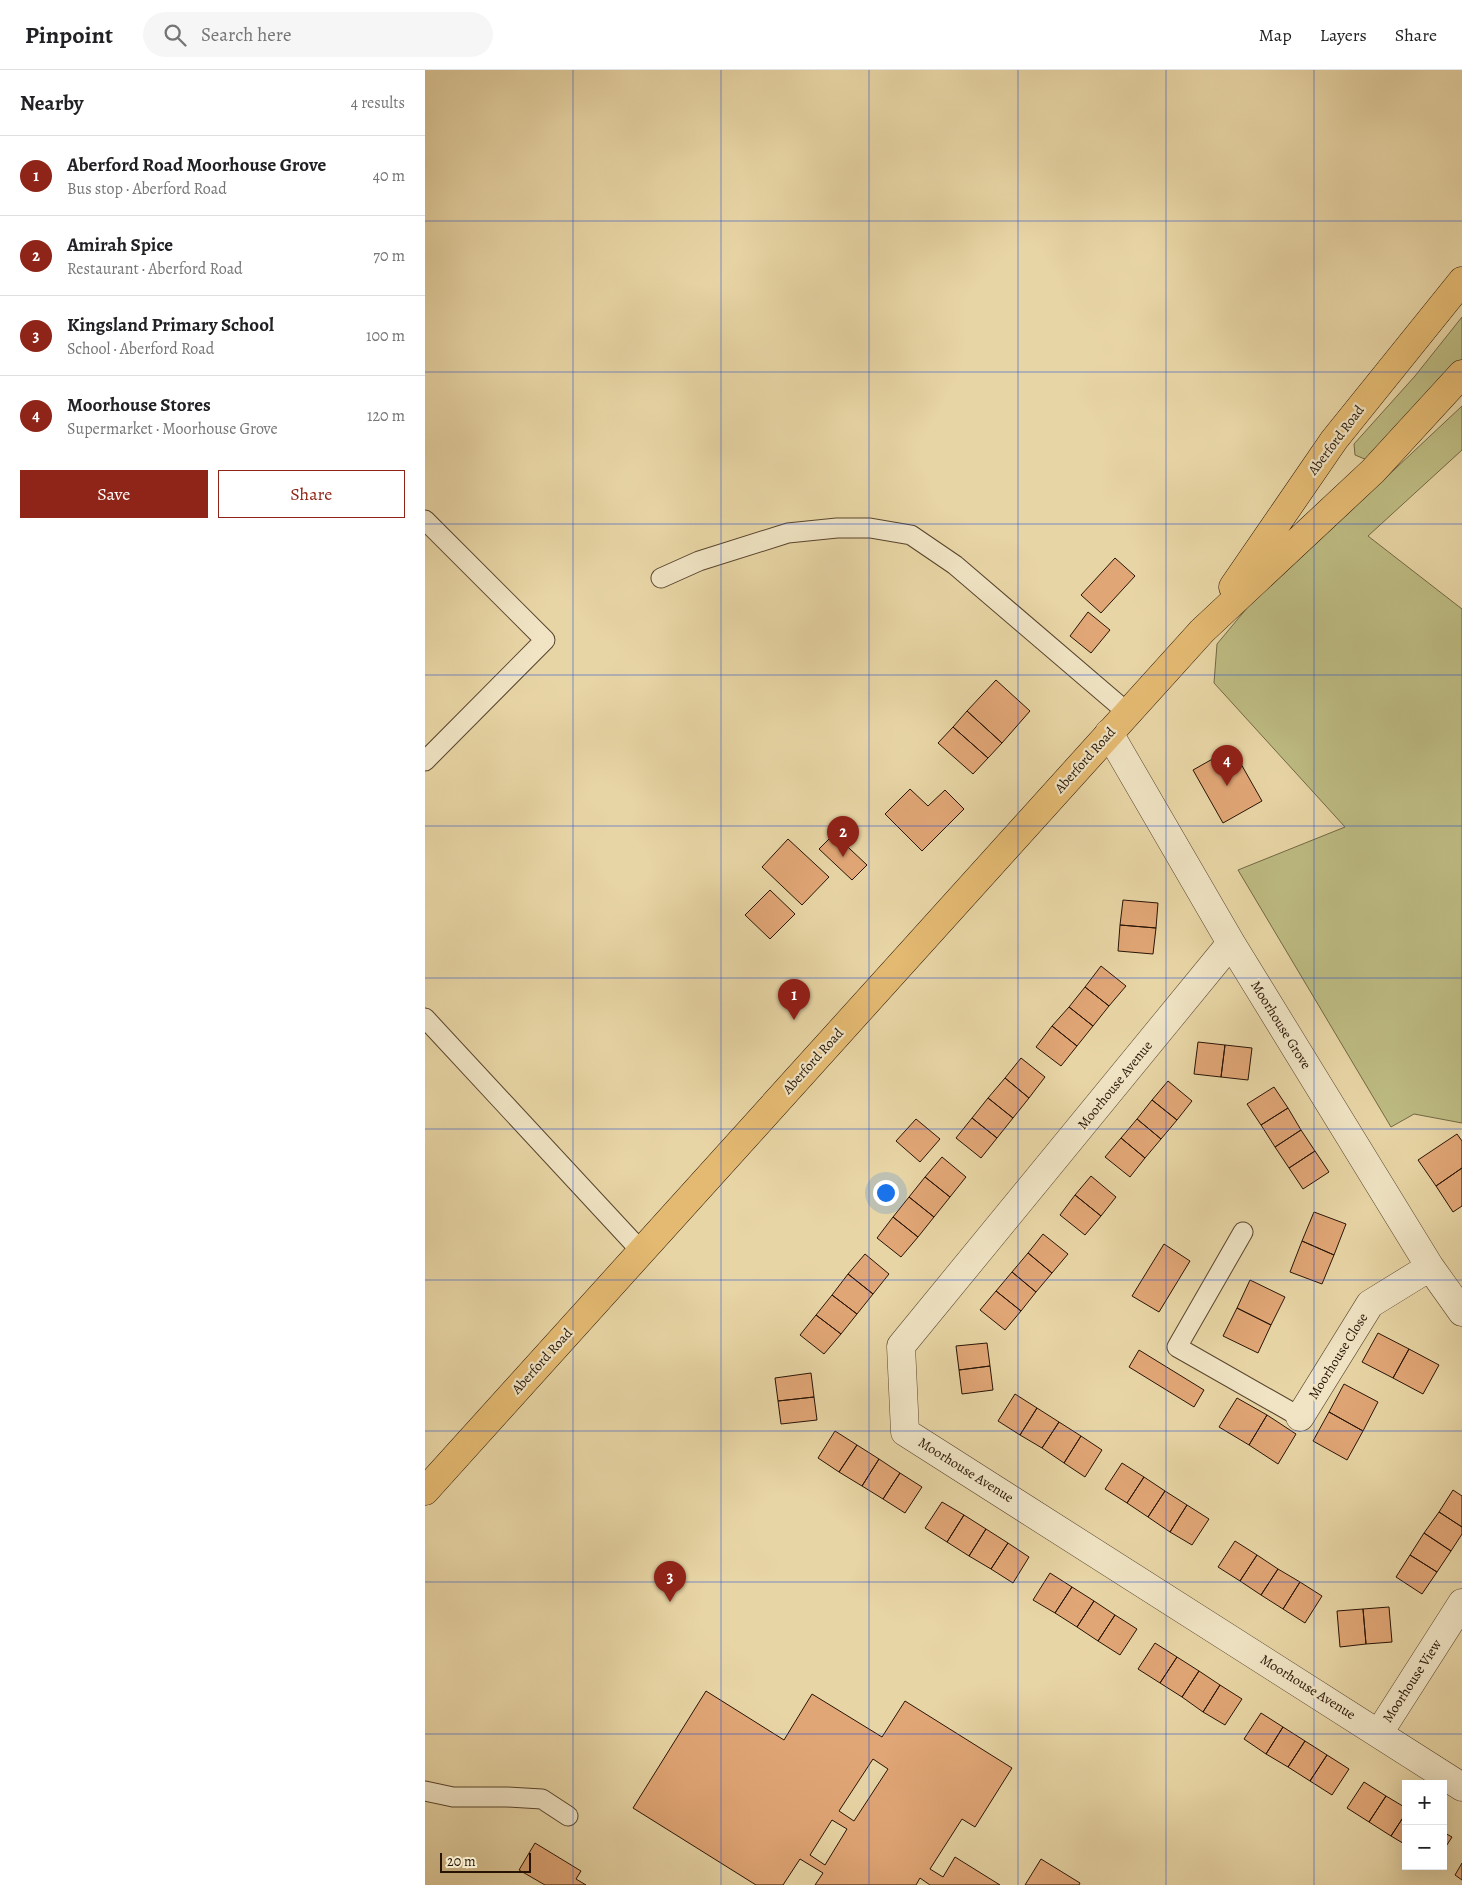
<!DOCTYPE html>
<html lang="en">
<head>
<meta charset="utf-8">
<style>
	:root { --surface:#fff; --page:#f6f6f6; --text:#202124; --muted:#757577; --line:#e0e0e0; --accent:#8f2418 }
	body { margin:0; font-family:Alegreya,serif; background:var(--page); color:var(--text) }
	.controls { position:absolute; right:15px; bottom:15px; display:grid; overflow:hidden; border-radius:0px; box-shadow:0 5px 20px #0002 }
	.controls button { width:45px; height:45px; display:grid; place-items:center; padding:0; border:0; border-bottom:1px solid var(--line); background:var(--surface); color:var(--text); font:25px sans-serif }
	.scale { position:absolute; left:15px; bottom:12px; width:91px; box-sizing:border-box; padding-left:5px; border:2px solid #281405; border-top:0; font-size:14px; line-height:18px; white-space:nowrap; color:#281405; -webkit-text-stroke:4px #f0e4c4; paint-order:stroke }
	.you { position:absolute; left:460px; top:1122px; width:18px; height:18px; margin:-12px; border:4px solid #fff; border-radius:50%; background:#1a73e8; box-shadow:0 0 0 8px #1a73e833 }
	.badge { display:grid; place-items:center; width:32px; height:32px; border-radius:50%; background:var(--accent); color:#fff; font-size:16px; font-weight:700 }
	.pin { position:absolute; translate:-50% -41px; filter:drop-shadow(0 1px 2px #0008) }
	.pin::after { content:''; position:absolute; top:26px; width:18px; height:15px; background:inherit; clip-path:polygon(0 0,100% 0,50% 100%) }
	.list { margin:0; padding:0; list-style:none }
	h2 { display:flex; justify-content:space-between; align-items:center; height:65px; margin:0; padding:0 20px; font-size:21px }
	h2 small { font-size:16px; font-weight:400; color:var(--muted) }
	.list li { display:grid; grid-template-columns:32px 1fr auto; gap:15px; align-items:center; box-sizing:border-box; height:80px; padding:0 20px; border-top:1px solid var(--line) }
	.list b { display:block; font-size:19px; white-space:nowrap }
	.list p { margin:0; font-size:16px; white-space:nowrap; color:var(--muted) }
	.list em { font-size:16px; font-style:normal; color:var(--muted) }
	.actions { display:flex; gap:10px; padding:15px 20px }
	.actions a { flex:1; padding:11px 0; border:1px solid var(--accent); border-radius:0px; text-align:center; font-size:18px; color:var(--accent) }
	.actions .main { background:var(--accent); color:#fff }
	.icon { flex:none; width:28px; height:28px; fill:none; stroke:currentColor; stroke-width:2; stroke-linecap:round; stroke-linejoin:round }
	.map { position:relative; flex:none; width:1037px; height:1815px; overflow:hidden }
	header { display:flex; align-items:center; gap:30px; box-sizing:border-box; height:70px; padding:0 25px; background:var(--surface); border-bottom:1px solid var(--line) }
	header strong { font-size:24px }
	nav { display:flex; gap:28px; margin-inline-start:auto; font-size:18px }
	.search { width:350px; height:45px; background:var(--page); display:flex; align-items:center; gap:12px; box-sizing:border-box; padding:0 18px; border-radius:28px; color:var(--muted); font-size:19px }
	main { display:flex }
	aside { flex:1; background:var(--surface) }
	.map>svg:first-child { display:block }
	.green { fill:#bdbb82; stroke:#726844 }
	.building { fill:#e1a676; stroke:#281405; fill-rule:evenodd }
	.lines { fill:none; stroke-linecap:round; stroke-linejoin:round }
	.lane-casing { stroke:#58442d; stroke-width:21 }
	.street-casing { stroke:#58442d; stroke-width:29 }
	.primary-casing { stroke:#281405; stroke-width:29 }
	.lane { stroke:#f0e4c4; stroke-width:19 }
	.street { stroke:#f0e4c4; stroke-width:28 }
	.primary { stroke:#e4ba72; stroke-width:28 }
	.grid { fill:none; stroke:#1d4ed8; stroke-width:1; stroke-opacity:0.55 }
	.labels { text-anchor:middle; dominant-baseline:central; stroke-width:4.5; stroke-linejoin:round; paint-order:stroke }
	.street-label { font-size:14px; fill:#281405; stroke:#f0e4c4 }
</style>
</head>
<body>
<header>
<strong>Pinpoint</strong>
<div class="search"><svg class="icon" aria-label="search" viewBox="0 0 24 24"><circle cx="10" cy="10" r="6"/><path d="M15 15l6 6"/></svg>Search here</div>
<nav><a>Map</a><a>Layers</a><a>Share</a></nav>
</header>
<main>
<aside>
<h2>Nearby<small>4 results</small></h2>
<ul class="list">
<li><span class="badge">1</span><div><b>Aberford Road Moorhouse Grove</b><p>Bus stop · Aberford Road</p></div><em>40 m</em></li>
<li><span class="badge">2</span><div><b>Amirah Spice</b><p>Restaurant · Aberford Road</p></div><em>70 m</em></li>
<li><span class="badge">3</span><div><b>Kingsland Primary School</b><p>School · Aberford Road</p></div><em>100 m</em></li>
<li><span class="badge">4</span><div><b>Moorhouse Stores</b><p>Supermarket · Moorhouse Grove</p></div><em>120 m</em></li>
</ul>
<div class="actions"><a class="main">Save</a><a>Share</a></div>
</aside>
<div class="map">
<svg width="1037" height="1815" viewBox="0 0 1037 1815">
	<rect width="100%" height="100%" fill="#e8d5a5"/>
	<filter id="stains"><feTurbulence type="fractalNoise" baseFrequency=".004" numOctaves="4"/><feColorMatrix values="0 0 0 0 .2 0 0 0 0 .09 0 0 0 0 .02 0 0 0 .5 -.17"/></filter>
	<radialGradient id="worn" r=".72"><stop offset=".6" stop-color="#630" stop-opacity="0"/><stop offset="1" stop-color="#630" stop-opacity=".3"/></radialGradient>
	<path class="green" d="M1037 247V290L942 390 930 385 929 374 990 306Z
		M1037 336V380L943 466 1037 539V1053L989 1044 966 1057 813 800 920 757 789 613 792 574 822 538Z"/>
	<path class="building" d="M690 488 710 506 676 543 656 525Z
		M663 542 685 560 666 583 645 566Z
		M571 610 605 641 577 673 542 641Z
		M542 641 577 673 563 688 528 657Z
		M528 657 563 688 548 704 513 673Z
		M807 678 837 731 798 753 768 700Z
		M485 719 503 736 520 720 539 739 497 781 460 744Z
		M409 764 442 795 427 810 394 779Z
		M363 769 404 807 377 835 337 797Z
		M345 820 370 844 345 869 320 845Z
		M698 830 733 833 731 858 695 855Z
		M695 855 731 858 728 884 693 881Z
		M676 896 701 916 684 936 660 917Z
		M660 917 684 936 668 956 644 937Z
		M644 937 668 956 652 976 627 956Z
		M627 956 652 976 636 996 611 977Z
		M773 972 800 975 796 1007 769 1004Z
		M800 975 827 978 823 1010 796 1007Z
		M596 988 620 1007 604 1028 580 1008Z
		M580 1008 604 1028 588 1048 563 1028Z
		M743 1011 767 1031 752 1050 727 1030Z
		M849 1017 863 1038 836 1055 822 1034Z
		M563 1028 588 1048 572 1068 547 1048Z
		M727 1030 752 1050 736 1069 712 1049Z
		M863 1038 876 1060 850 1077 836 1055Z
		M547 1048 572 1068 556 1088 531 1068Z
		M491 1049 515 1069 495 1092 471 1071Z
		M712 1049 736 1069 720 1088 696 1068Z
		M876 1060 890 1081 864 1098 850 1077Z
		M1032 1064 1037 1071V1098L1011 1116 993 1090Z
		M696 1068 720 1088 705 1107 680 1087Z
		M890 1081 904 1102 878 1119 864 1098Z
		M517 1087 541 1107 525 1127 500 1107Z
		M1037 1098V1136L1028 1142 1011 1116Z
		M666 1106 691 1127 676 1146 650 1125Z
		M500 1107 525 1127 509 1147 484 1127Z
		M650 1125 676 1146 660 1165 635 1145Z
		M484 1127 509 1147 493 1167 468 1147Z
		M889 1142 921 1154 909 1185 877 1171Z
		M468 1147 493 1167 476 1187 452 1168Z
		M618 1164 643 1184 627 1203 603 1183Z
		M877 1171 909 1185 897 1214 865 1202Z
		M739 1174 765 1191 734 1242 707 1226Z
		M603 1183 627 1203 611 1222 587 1202Z
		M440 1184 464 1204 448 1224 423 1204Z
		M587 1202 611 1222 596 1241 571 1221Z
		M423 1204 448 1224 432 1244 407 1225Z
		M825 1210 860 1227 846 1255 812 1238Z
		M571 1221 596 1241 580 1260 555 1240Z
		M407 1225 432 1244 416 1264 391 1245Z
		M812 1238 846 1255 833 1283 798 1266Z
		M391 1245 416 1264 399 1284 375 1265Z
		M953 1263 984 1279 968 1308 937 1292Z
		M562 1273 565 1296 534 1300 531 1276Z
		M984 1279 1014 1295 998 1324 968 1308Z
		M714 1280 779 1320 769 1337 704 1297Z
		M565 1296 568 1320 537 1324 534 1300Z
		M386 1303 389 1327 353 1331 350 1308Z
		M919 1314 953 1332 938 1361 904 1342Z
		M590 1324 612 1338 595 1365 573 1351Z
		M389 1327 392 1350 356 1354 353 1331Z
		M812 1328 842 1345 824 1375 794 1357Z
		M612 1338 634 1352 617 1378 595 1365Z
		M904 1342 938 1361 922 1390 888 1371Z
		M842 1345 871 1364 853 1394 824 1375Z
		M634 1352 656 1366 639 1393 617 1378Z
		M410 1361 432 1375 414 1402 393 1388Z
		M656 1366 677 1380 660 1407 639 1393Z
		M432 1375 454 1389 437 1416 414 1402Z
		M454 1389 475 1403 458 1429 437 1416Z
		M697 1393 719 1407 702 1433 680 1419Z
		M475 1403 497 1417 480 1443 458 1429Z
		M719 1407 740 1421 723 1447 702 1433Z
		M1028 1420 1037 1426V1457L1014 1442Z
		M740 1421 762 1435 745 1462 723 1447Z
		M517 1432 539 1445 522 1472 500 1458Z
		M762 1435 784 1449 767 1475 745 1462Z
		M1014 1442 1037 1457V1464L1026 1481 999 1463Z
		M539 1445 561 1459 544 1486 522 1472Z
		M561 1459 583 1473 566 1499 544 1486Z
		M999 1463 1026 1481 1012 1502 985 1485Z
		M810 1471 832 1485 815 1511 793 1497Z
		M583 1473 604 1487 588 1513 566 1499Z
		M832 1485 853 1499 836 1525 815 1511Z
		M985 1485 1012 1502 997 1524 971 1507Z
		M853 1499 875 1512 858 1539 836 1525Z
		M625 1503 647 1517 630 1543 608 1530Z
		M875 1512 897 1526 880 1553 858 1539Z
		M647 1517 669 1531 652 1557 630 1543Z
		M669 1531 690 1545 673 1571 652 1557Z
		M964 1537 967 1572 941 1574 938 1539Z
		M938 1539 941 1574 915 1577 912 1541Z
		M690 1545 712 1559 695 1585 673 1571Z
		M730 1573 752 1587 735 1613 713 1599Z
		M752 1587 774 1601 757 1627 735 1613Z
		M774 1601 795 1615 778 1642 757 1627Z
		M795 1615 817 1629 800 1655 778 1642Z
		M281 1621 359 1670 387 1624 457 1667 480 1631 587 1698 550 1757 537 1749 505 1799 518 1807 530 1787 575 1815H505L495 1808 491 1815H390L398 1803 375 1789 358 1815H331L208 1738ZM448 1689 463 1699 429 1751 414 1741ZM407 1750 422 1759 400 1795 385 1785Z
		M836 1643 858 1657 841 1684 819 1669Z
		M858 1657 880 1671 863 1697 841 1684Z
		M880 1671 902 1685 885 1711 863 1697Z
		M902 1685 924 1699 907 1725 885 1711Z
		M939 1712 961 1726 944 1752 922 1738Z
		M961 1726 981 1738V1743L966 1766 944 1752Z
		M981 1743V1775L966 1766Z
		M1018 1762 1027 1767 1018 1781Z
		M110 1773 156 1801 151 1809 161 1815H120L94 1800Z
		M616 1789 655 1813 654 1815H600Z
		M1037 1793V1810L1030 1805Z"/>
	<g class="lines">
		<defs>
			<path id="lane" d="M0 450 120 570 0 691
				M236 508 274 491 363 463 412 458H445L486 465 530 495 703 643
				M0 948 217 1182
				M818 1162 752 1277 875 1347
				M0 1721 28 1727H82L117 1729 143 1746"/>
			<path id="street" d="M684 663 806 873 1005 1197 1037 1242
				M806 873 476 1276 480 1362 1037 1717
				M875 1347 945 1234 1005 1197
				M954 1663 1037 1533"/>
			<path id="primary" d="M808 517 909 370 1037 211
				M0 1421 777 561 948 401 1037 304"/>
		</defs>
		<use href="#lane" class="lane-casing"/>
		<use href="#street" class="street-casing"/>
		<use href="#primary" class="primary-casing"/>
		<use href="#lane" class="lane"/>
		<use href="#street" class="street"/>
		<use href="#primary" class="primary"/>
	</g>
	<path class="grid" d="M148 0V1815M296 0V1815M444 0V1815M593 0V1815M741 0V1815M889 0V1815M0 151H1037M0 302H1037M0 454H1037M0 605H1037M0 756H1037M0 908H1037M0 1059H1037M0 1210H1037M0 1361H1037M0 1512H1037M0 1664H1037"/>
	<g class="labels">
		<g class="street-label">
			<text transform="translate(911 370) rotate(-53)">Aberford Road</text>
			<text transform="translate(660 690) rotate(-48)">Aberford Road</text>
			<text transform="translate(856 955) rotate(58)">Moorhouse Grove</text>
			<text transform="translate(388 991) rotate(-48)">Aberford Road</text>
			<text transform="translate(690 1015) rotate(-51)">Moorhouse Avenue</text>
			<text transform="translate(913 1286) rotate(-58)">Moorhouse Close</text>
			<text transform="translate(117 1291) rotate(-48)">Aberford Road</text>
			<text transform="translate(541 1400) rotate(32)">Moorhouse Avenue</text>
			<text transform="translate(987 1611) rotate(-57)">Moorhouse View</text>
			<text transform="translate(883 1617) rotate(32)">Moorhouse Avenue</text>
		</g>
	</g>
	<rect width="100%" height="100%" filter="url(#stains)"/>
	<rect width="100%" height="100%" fill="url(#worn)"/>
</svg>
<div class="controls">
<button>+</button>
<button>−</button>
</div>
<div class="scale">20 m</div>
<div class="you"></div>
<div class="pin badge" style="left:369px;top:950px">1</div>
<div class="pin badge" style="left:418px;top:787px">2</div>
<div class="pin badge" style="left:245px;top:1532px">3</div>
<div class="pin badge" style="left:802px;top:716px">4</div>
</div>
</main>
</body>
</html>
